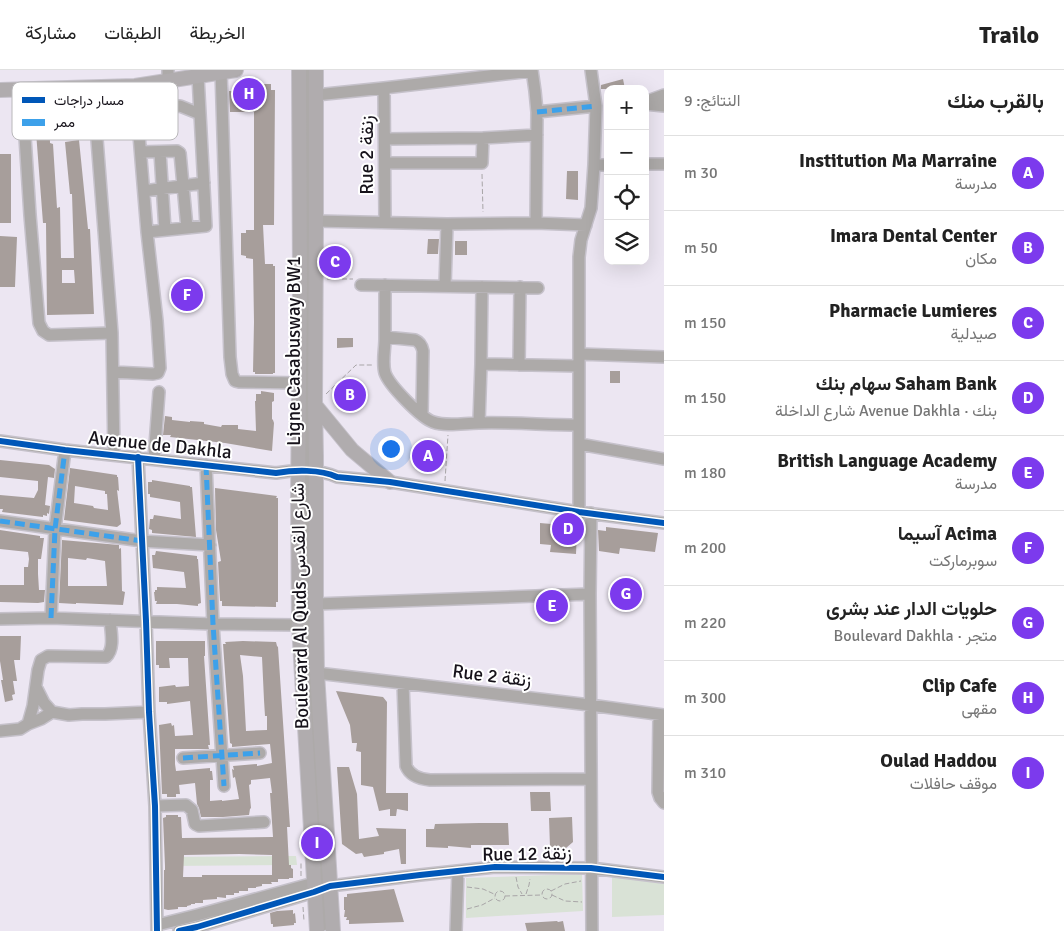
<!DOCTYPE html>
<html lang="ar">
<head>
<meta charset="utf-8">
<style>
	:root { --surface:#fff; --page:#f2f2f2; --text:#222; --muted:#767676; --line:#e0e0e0; --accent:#7c3aed }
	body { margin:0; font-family:Signika,Vazirmatn,sans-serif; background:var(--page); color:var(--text); direction:rtl }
	.controls { position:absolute; right:15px; top:15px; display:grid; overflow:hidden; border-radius:10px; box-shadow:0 5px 20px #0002 }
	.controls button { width:45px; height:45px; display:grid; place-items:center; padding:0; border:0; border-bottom:1px solid var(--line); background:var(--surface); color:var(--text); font:25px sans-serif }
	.you { position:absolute; left:390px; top:378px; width:18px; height:18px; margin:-12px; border:4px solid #fff; border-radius:50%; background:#1a73e8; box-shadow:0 0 0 8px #1a73e833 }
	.badge { display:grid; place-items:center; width:32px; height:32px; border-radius:50%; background:var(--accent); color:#fff; font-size:16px; font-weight:700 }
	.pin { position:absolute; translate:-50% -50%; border:2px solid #fff; box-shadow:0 1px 5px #0006 }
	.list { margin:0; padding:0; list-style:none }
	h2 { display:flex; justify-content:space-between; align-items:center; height:65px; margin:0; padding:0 20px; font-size:21px }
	h2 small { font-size:16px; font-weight:400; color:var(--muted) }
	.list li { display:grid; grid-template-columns:32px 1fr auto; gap:15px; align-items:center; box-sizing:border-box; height:75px; padding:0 20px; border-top:1px solid var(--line) }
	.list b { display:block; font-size:19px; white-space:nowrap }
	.list p { margin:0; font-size:16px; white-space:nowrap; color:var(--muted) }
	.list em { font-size:16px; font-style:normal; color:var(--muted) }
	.icon { flex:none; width:28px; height:28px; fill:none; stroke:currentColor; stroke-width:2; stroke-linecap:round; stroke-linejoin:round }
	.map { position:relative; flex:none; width:664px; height:861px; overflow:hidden; direction:ltr }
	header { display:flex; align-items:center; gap:30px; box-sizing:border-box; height:70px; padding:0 25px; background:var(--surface); border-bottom:1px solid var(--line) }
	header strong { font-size:24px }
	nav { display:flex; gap:28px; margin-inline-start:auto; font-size:18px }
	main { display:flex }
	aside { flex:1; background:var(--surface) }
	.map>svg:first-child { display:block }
	.green { fill:#d9e2d6 }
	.building { fill:#a79e9b; fill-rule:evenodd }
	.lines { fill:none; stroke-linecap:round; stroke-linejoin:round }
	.minor-casing { stroke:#c5c1ca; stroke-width:14 }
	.major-casing { stroke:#c5c1ca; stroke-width:16 }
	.path { stroke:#a8a5a7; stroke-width:1; stroke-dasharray:5 2.5; stroke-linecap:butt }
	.minor { stroke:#adaaa9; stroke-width:11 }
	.major { stroke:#b0acae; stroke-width:14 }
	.quiet { stroke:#3da1ea; stroke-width:5; stroke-dasharray:10 5; stroke-linecap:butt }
	.cycleway-casing { stroke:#fff; stroke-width:9 }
	.cycleway { stroke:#0057b8; stroke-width:6 }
	.labels { text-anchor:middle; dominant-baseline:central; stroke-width:4; stroke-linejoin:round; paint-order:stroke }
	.street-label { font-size:19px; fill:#16121a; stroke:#fff }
	.key { fill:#fff; stroke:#b9b8ba; stroke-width:1 }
	.key-label { font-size:14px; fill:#16121a }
</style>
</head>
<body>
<header>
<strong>Trailo</strong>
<nav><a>الخريطة</a><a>الطبقات</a><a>مشاركة</a></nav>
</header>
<main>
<aside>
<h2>بالقرب منك<small>النتائج: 9</small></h2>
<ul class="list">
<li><span class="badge">A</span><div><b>Institution Ma Marraine</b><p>مدرسة</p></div><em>30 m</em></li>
<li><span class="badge">B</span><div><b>Imara Dental Center</b><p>مكان</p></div><em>50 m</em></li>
<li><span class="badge">C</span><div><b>Pharmacie Lumieres</b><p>صيدلية</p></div><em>150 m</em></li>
<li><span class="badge">D</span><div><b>Saham Bank سهام بنك</b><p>بنك · Avenue Dakhla شارع الداخلة</p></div><em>150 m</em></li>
<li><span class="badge">E</span><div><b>British Language Academy</b><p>مدرسة</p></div><em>180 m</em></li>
<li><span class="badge">F</span><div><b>Acima آسيما</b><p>سوبرماركت</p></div><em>200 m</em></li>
<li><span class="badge">G</span><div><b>حلويات الدار عند بشرى</b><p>متجر · Boulevard Dakhla</p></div><em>220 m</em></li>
<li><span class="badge">H</span><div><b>Clip Cafe</b><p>مقهى</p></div><em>300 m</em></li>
<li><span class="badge">I</span><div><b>Oulad Haddou</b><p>موقف حافلات</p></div><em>310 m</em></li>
</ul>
</aside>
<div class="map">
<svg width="664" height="861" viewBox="0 0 664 861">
	<rect width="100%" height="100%" fill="#ece6f2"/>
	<path class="green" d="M296 786 297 795 168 796 167 787Z
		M582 804 583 841 466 848V808Z
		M612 806 664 814V845L612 847Z"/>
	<path class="building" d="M623 9 625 19H601V15Z
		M255 14H271V20H275L274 155H263L265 194H273V196H275V303H273V304H255V302H253L254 252 253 189 246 188V186L241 185V163H246V160H254V42H230L229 21 255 22Z
		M34 39H49L50 73 53 74 57 138 60 137 61 188H74L72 124H70L65 72 79 70 88 159H90L94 244 47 245 46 153H43L36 62H34ZM62 200H74L75 213H62Z
		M0 84H11V153H0Z
		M567 101H578V130L566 129Z
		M0 166 17 167 15 217H0Z
		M428 169H439L438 184H427Z
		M455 171H467V185H455Z
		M333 183H351V194H333Z
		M337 268H353V277L337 278Z
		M610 301H620V313H610Z
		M352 317 359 323 348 334 342 327Z
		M261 321 274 323V331L272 332V349L273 350 274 353 272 381 225 373 170 367 171 365H163L165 346 172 347V350L190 352V351L204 352V354L221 357 222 355H238V359L256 361 255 331H256V324H261Z
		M0 390 49 395 55 399 54 408 48 407 45 435 50 436 49 444 47 443V446L43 445V447L2 442 3 439H0V425L34 428 38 420V411L0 407Z
		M70 398 117 405V407H118L119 421 117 420 121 454 117 457 64 450ZM75 416 105 421V424H107L108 440 94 438 93 436 74 433Z
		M152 410 190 416V417H192L196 467 152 463V460L149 459 150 449H153L154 445 181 449 180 432 150 427V424H148V412H152Z
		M215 418 277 426 276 428H278V532H276V537L222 536V531H220L218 492 221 491 216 460Z
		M540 453 574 456 577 460 576 484 550 482 551 475 540 474Z
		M606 457 658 463 655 482 620 478 619 484 599 481 598 460 606 461Z
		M0 460 40 466V468H44L41 489H38V504L39 520H45L44 532 38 533 0 532V515H24V497H28L29 489 28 482 0 479Z
		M62 470 119 475V479L121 478 122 521 125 522 123 535 76 533V534L59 533ZM68 488 86 490 87 488 105 491 107 516H68Z
		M156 481 197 486V489H198L201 533 198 534V536L177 534H156L157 531H155L154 522H155V520H157V517L186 518 184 502 153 498 152 485H155Z
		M0 566H21L20 590H14L17 611H13L15 624 12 625 13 630 5 632 1 610H3L0 591Z
		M156 571H205V586H204L210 675H208L209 679H175V694L176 701 210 698V701H212L213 710H210V731L222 730V731L239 729 235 707 233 708 232 699 234 700 233 696 257 694V696L272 693 270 674 232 677V674L230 673 223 574H226L225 572 243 571 276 572 277 576 278 577 290 757H287L289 795H291V798L293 799V808H289V809H278V812H271L272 814H262V816L256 817V818H248V821H239V823H234V825H226V828L217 827V829L203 830V833H195V834H191V835L187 836V837H178V839L168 840 164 839V800H165V796L163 748 166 747V745H178V747H181L182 768 273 767 270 723H272L270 708 251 710V714L249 715 251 738 250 739 249 745 223 747H201L199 738 197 734 195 713 179 715 180 724H176V727H167V724H162L159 655 171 653 172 656 174 655 175 666 193 665 190 631 167 634V632H159V617L175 615 176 617 189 616 188 588H169L170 598H159V595H156ZM240 585 262 587 264 630 265 646H267V660L246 661 243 606ZM239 784 272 785V805H202V807H183L184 785Z
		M336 621 383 627 387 632 386 723H408V741L397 739 396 746H390V739L379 741 373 717 361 715V682L356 681 357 673H352L350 655Z
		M337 697H349L357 724 359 769 379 766 376 758 406 759V794H401L399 779 384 782V784L364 787 362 783 356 784 342 774Z
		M530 722H550L551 741H531Z
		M572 747 573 772 566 778 550 777 549 748Z
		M479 753H508L509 775H471V778L448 776V778L426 777V759H434L435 754Z
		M394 819 404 852 349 854V850H346L347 847H344L345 840H344V827H347V824Z
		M293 840V844L295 843 296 853H294V855L273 857V854H271L270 843 277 841Z
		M557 851 558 852 563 851 565 861H527L525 853Z"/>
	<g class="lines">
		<defs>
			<path id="minor" d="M168 0V11
				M221 0 230 287 232 304 235 311 239 312 299 313
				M308 0V255L305 452 308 573 323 855
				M532 0 535 21 537 42 536 153
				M135 16 147 162 206 156 198 6
				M93 18 112 263 114 385
				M384 18 385 152
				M22 20 30 145 39 253 43 261 49 265 112 263
				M316 25 384 18 532 1
				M645 32 664 25
				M645 34 664 36
				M537 42 596 36
				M138 44 150 37 180 36 200 44
				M385 69 483 68 537 65
				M141 82 177 81 180 83 187 158
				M160 82 165 160
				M385 93H482L483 68
				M645 94H664
				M594 95H608
				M144 121 204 113
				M316 151 447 154 536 153 586 155
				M361 215 538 218
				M385 215C385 233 385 251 385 269 385 279 382 293 385 303 389 315 421 348 433 352 447 357 464 353 479 353 512 352 546 355 579 355
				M445 216 447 154
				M385 267 415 270C420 272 422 276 423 281L422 345
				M579 284 664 287
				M481 294 578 296
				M519 295 520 217
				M113 302 153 304 158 303 160 298 157 251 147 162
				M479 353 481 294 482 217
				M0 371 65 380 276 403C294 400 320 399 337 407L390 412 579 442 664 453
				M579 374 664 389
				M138 387 146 551 149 642 155 736 157 861
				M154 389 159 322
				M206 395 213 554 224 716
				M579 442V187L581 170 591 138 594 95 596 36 591 0
				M591 443 590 524 592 861
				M0 451 142 471 210 475
				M316 534 590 524
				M51 548 55 459 65 380
				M0 549 51 548 213 554 299 555
				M317 603 590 635 664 645
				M403 613 406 696C410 706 419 709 430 710L590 709
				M36 617 44 633 52 642
				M659 645 658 722 660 728 664 733
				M28 654 41 649 52 642 69 645 82 644H105L149 642
				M0 661 20 659 28 654 33 636 38 600 41 590 48 586 106 587C115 579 111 562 110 550
				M183 688 260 683
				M155 736 186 735 192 740 195 754 199 756 264 752
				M157 855 197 845 314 813H321
				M179 861 197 857 314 822 330 816 420 805 495 797 591 798 664 807
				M456 861 458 801"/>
			<path id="major" d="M299 0 300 214 298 427 299 555 317 861
				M316 0V151L315 335 316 387V534L317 603 333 861
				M0 20 135 16 236 0
				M315 335 352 380 390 412"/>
		</defs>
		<use href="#minor" class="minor-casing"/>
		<use href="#major" class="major-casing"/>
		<path class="path" d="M482 104 483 142
			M327 209H353
			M326 324 356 295H373
			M445 411 448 365
			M301 806V792
			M516 807 518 817 522 824
			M467 817 483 819 494 824
			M542 824a5 5 0 1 1 10 0a5 5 0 1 1-10 0Z
			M495 826a5 5 0 1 1 10 0a5 5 0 1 1-10 0Z
			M551 821 565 814 581 811
			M526 824 529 815 530 809
			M552 825 565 831 582 832
			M505 826 542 825
			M303 837 304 851
			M467 839 482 835 495 828"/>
		<use href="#minor" class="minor"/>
		<use href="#major" class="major"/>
		<path class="quiet" d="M537 42 596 36
			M206 395 213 554 224 716
			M0 451 142 471
			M51 548 55 459 65 380
			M183 688 260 683"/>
		<defs>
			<path id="cycleway" d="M0 371 65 380 276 403C294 400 320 399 337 407L390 412 579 442 664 453
				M138 387 146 551 149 642 155 736 157 861
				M179 861 197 857 314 822 330 816 420 805 495 797 591 798 664 807"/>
		</defs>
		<use href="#cycleway" class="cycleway-casing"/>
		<use href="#cycleway" class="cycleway"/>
	</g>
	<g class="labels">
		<g class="street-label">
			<text transform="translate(367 85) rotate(-90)">Rue 2 زنقة</text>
			<text transform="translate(294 281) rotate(-90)">Ligne Casabusway BW1</text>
			<text transform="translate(160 375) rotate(6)">Avenue de Dakhla</text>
			<text transform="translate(300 536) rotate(-91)">Boulevard Al Quds شارع القدس</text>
			<text transform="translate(492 606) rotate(7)">Rue 2 زنقة</text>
			<text transform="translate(527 784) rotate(-1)">Rue 12 زنقة</text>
		</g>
	</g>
	<rect x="12" y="12" width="166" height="58" rx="8" class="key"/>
	<rect x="22" y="27" width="23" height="6" fill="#0057b8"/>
	<rect x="22" y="49" width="23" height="7" fill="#3da1ea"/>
	<g class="key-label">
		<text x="54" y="35">مسار دراجات</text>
		<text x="54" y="57">ممر</text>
	</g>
</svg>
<div class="controls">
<button>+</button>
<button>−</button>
<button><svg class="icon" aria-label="locate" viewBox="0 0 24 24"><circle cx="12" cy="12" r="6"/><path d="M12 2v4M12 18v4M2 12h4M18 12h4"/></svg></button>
<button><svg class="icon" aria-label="layers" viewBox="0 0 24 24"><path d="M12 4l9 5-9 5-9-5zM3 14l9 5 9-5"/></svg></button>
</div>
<div class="you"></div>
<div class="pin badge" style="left:428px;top:386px">A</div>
<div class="pin badge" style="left:350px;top:325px">B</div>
<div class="pin badge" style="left:335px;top:192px">C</div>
<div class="pin badge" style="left:568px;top:459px">D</div>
<div class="pin badge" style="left:552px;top:536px">E</div>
<div class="pin badge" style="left:187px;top:225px">F</div>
<div class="pin badge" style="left:626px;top:524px">G</div>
<div class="pin badge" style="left:249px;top:24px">H</div>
<div class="pin badge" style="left:317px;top:773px">I</div>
</div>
</main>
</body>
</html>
